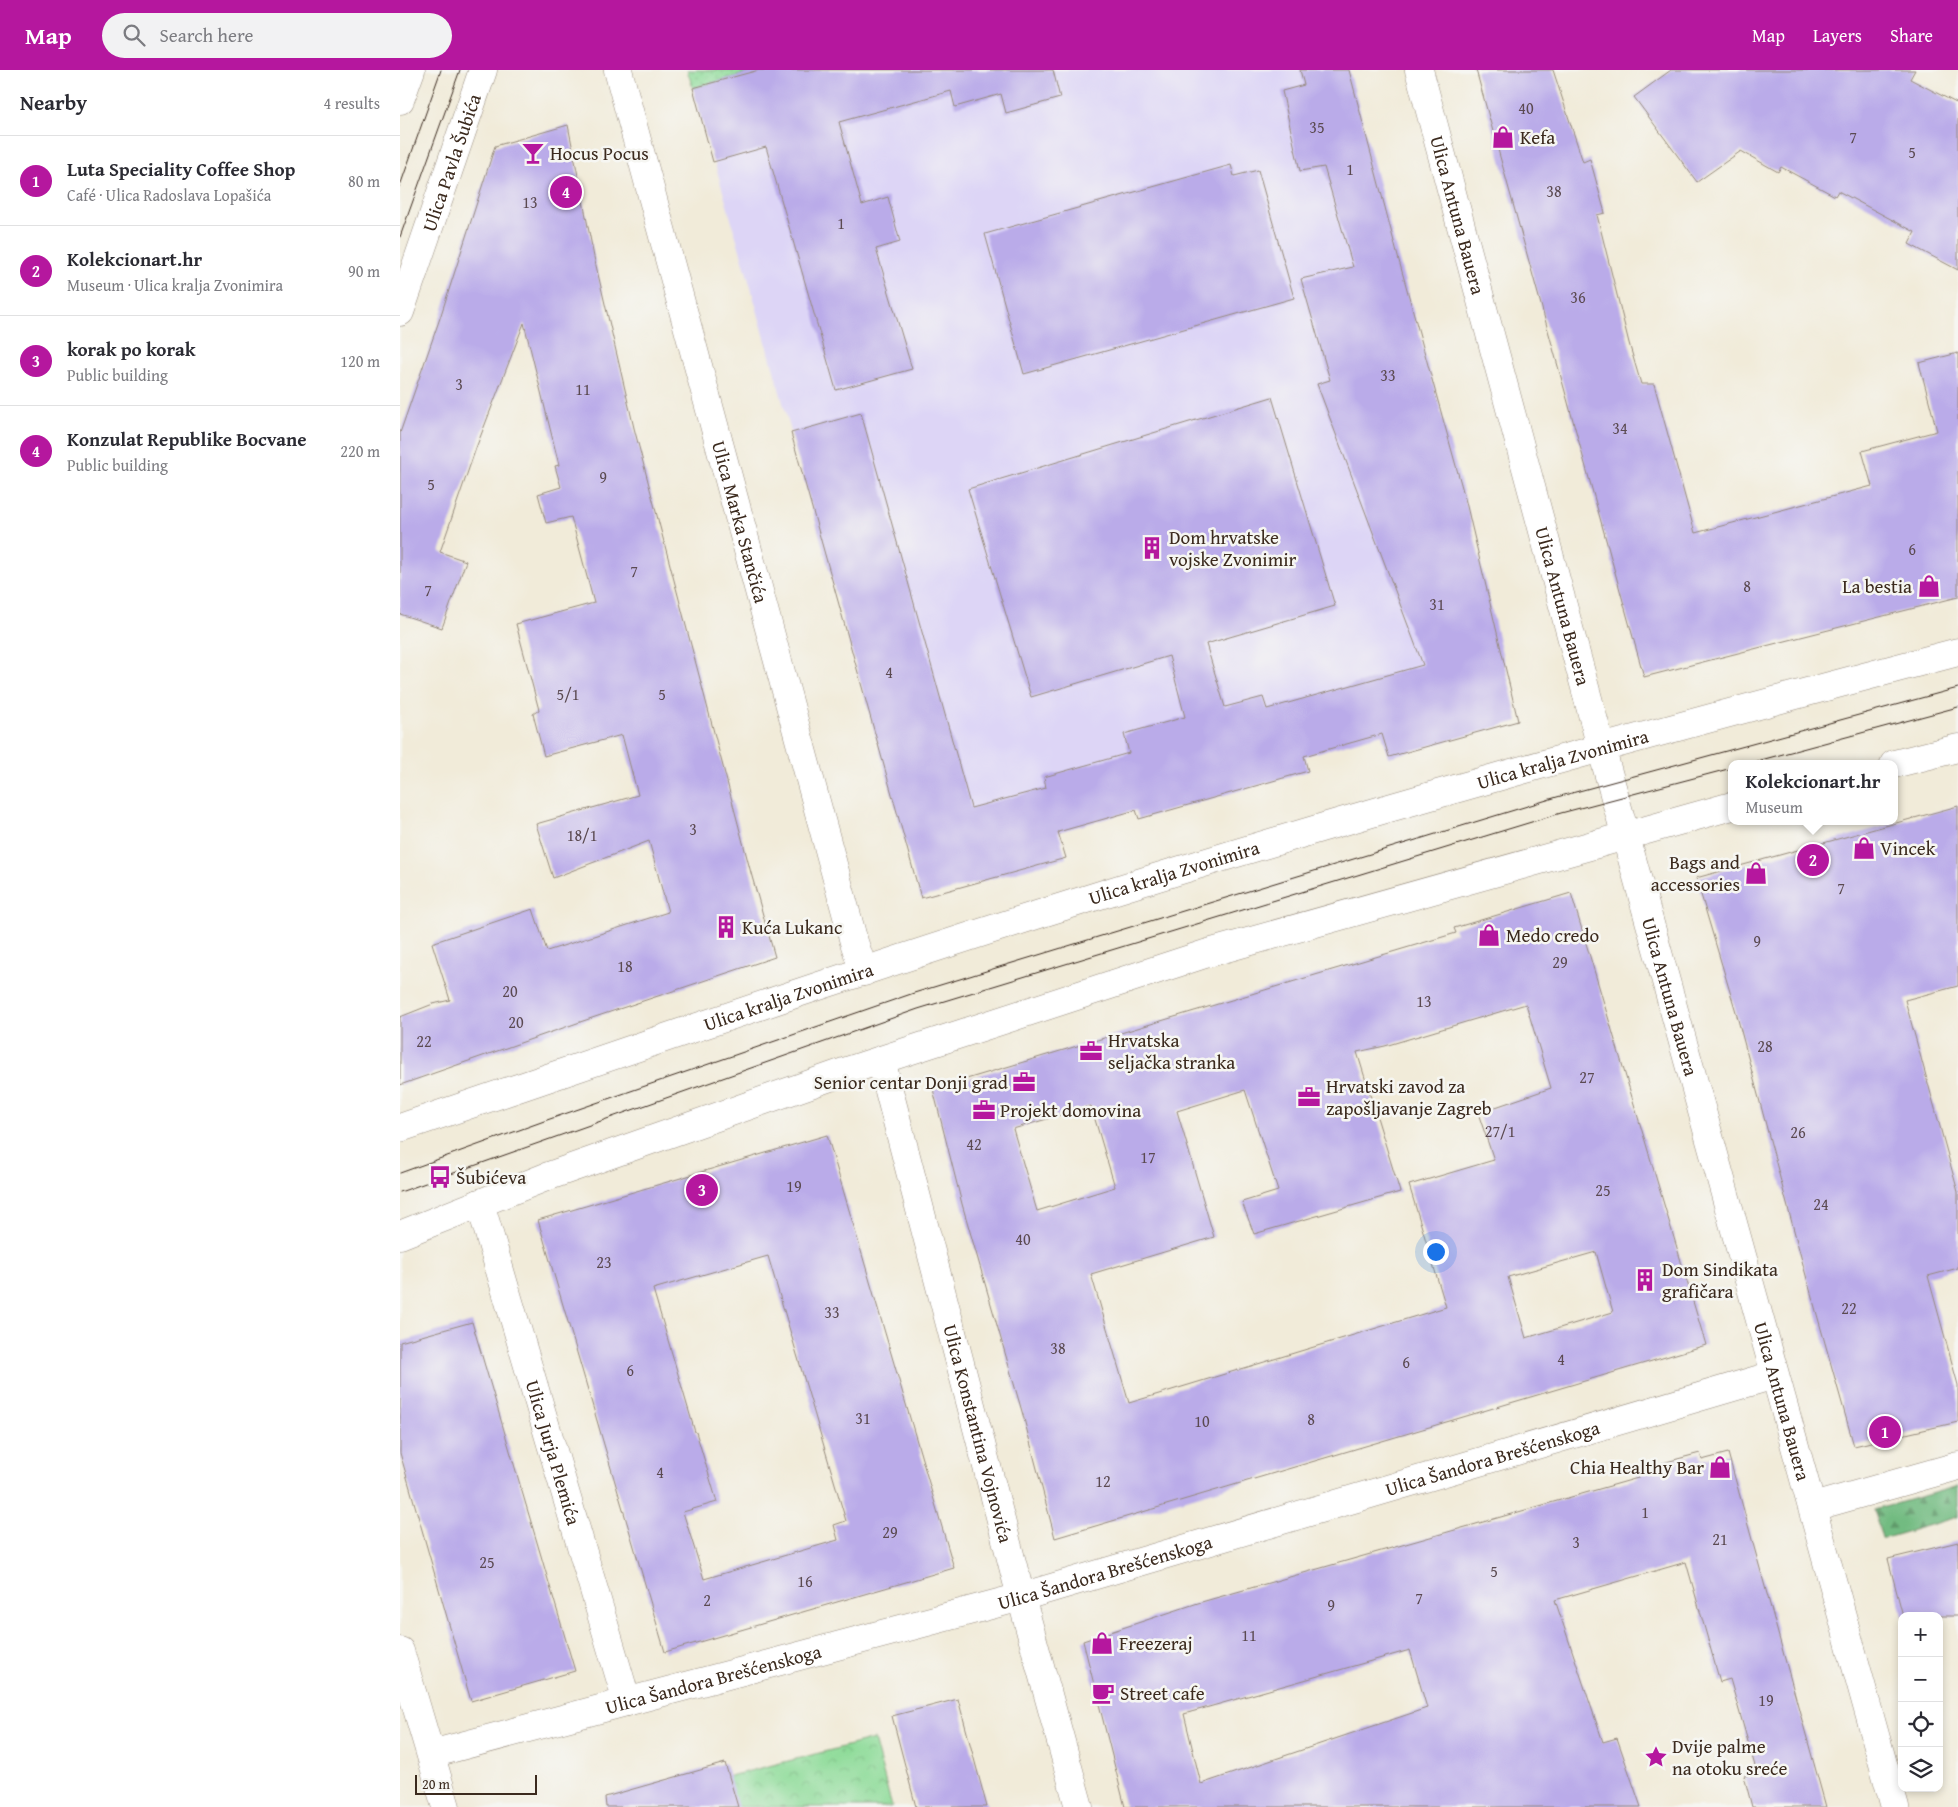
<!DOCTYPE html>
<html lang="en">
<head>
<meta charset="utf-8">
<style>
	:root { --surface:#fff; --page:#f2f2f3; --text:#2b2b33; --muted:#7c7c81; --line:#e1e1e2; --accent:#b5179e }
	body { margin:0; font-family:"Gentium Book Plus",serif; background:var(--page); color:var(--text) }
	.controls { position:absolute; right:15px; bottom:15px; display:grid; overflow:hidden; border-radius:10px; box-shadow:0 2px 8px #0003 }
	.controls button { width:45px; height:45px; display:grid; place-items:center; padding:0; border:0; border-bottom:1px solid var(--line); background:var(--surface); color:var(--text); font:25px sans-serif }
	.scale { position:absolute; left:15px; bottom:12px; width:122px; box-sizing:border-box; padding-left:5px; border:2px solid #3b2a1e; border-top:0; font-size:14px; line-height:18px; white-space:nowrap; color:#3b2a1e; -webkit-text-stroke:4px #f6f6f2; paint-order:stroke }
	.you { position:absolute; left:1035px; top:1181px; width:18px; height:18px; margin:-12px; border:4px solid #fff; border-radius:50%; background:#1a73e8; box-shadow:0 0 0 8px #1a73e833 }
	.badge { display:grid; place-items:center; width:32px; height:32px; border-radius:50%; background:var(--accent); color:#fff; font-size:16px; font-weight:700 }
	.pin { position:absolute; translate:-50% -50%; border:2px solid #fff; box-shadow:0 1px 5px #0006 }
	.popup { position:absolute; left:1328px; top:690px; width:170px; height:65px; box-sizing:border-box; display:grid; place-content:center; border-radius:10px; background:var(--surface); filter:drop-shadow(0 1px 4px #0005); font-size:16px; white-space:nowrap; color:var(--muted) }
	.popup b { font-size:19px; color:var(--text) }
	.popup::after { content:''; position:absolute; left:50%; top:100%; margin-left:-10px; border:10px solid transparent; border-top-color:var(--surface) }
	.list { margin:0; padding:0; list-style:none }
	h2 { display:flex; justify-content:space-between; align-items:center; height:65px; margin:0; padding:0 20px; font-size:21px }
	h2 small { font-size:16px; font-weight:400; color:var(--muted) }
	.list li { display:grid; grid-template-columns:32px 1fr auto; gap:15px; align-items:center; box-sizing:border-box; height:90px; padding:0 20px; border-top:1px solid var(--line) }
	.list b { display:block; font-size:19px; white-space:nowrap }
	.list p { margin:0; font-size:16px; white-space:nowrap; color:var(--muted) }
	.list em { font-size:16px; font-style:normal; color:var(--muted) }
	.icon { flex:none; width:28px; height:28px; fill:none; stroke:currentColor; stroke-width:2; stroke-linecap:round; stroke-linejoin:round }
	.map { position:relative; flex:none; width:1558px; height:1737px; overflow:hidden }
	header { display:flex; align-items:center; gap:30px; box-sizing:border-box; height:70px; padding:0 25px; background:var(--accent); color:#fff }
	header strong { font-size:24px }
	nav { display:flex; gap:28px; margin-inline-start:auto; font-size:18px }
	.search { width:350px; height:45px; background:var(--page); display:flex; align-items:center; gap:12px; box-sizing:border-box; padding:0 18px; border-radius:28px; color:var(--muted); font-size:19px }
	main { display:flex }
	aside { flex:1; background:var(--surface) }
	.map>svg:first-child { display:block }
	.built { fill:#ddd5f6 }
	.grass { fill:url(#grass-dots); stroke:#64825c }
	.forest { fill:url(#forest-firs); stroke:#567250 }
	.park { fill:url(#park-crowns); stroke:#64825c }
	.building { fill:#baabe9; fill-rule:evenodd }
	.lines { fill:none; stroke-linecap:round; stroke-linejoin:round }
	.minor-casing { stroke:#968a7c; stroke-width:29 }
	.tertiary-casing { stroke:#968a7c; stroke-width:29 }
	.secondary-casing { stroke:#968a7c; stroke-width:29 }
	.minor { stroke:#fff; stroke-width:28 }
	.tertiary { stroke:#fff; stroke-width:28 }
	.secondary { stroke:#fff; stroke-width:28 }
	.tram { stroke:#3b2a1e; stroke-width:1 }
	.labels { text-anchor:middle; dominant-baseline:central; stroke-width:5; stroke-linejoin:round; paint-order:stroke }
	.number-label { font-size:16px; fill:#5b4a51 }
	.poi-label { font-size:19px; fill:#3b2a1e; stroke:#f6f6f2; text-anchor:start }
	.street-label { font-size:19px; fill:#3b2a1e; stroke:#f6f6f2 }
</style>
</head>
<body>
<header>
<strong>Map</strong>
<div class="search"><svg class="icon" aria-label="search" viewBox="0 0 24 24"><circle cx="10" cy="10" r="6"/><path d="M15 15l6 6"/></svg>Search here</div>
<nav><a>Map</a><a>Layers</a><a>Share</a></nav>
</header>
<main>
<aside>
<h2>Nearby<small>4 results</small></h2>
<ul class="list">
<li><span class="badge">1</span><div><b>Luta Speciality Coffee Shop</b><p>Café · Ulica Radoslava Lopašića</p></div><em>80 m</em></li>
<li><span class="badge">2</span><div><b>Kolekcionart.hr</b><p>Museum · Ulica kralja Zvonimira</p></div><em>90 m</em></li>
<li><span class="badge">3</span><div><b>korak po korak</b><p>Public building</p></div><em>120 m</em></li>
<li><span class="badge">4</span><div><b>Konzulat Republike Bocvane</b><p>Public building</p></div><em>220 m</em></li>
</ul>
</aside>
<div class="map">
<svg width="1558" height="1737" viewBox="0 0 1558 1737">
	<defs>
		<pattern id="grass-dots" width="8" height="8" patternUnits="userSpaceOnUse" patternTransform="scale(1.25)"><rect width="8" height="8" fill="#8edb99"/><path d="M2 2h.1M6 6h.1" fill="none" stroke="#7bbc83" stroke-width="1.8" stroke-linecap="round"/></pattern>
		<pattern id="forest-firs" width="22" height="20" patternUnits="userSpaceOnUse" patternTransform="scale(1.25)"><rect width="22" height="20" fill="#72bb81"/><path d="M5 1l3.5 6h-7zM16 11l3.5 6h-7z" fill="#5f9869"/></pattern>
		<pattern id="park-crowns" width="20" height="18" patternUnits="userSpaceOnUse" patternTransform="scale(1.25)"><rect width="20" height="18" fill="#8edb99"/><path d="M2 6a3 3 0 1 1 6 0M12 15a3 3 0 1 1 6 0" fill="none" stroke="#7bbc83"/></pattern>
	</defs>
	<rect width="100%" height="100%" fill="#f6f6f2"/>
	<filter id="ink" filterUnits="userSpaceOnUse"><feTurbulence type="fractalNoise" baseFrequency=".02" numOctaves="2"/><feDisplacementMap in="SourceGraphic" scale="10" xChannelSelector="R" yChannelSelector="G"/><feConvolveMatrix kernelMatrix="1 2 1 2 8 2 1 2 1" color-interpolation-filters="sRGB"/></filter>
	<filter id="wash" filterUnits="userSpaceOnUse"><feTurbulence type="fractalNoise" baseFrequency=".0096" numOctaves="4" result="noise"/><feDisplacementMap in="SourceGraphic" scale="20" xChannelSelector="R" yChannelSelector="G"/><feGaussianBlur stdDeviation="1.12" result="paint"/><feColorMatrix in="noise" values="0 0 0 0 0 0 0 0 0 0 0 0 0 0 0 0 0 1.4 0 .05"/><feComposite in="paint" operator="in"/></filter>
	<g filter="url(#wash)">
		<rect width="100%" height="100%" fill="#f1ebd9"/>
		<path class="built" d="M359 0H949L998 187 1066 432 1118 651 989 687 982 664 905 686 909 701 739 749 736 740 659 761 666 788 521 828 351 218 293 18Z"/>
		<path class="grass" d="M287 0H359L293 18Z"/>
		<path class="forest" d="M1558 1416V1447L1482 1469 1474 1440Z"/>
		<path class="park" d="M474 1669 492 1737H332L326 1707Z"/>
		<g id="blocks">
			<path class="building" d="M359 0H653L660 28 606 43 601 24 555 37 551 21 439 52 462 135 488 127 500 172 476 179 512 299 436 320 366 77 313 92 293 18Z
				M900 0H949L998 187 1066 432 1118 651 989 687 982 664 904 686 908 701 739 749 736 740 658 762 666 788 521 828 391 363 461 343 571 738 646 718 644 707 729 683 724 664 785 647 769 586 631 627 568 419 872 327 935 536 806 574 825 637 863 627 867 639 1023 595 917 314 930 310 901 209 953 197 924 97 900 101 882 21 904 15Z
				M1076 0H1153L1183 92 1190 89 1205 143 1197 145 1229 273 1241 314H1254L1295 463 1472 416 1462 381 1537 361 1519 293 1558 283V527L1244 607Z
				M1271 0H1515L1510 9 1558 34V200L1509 174 1515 162 1438 121 1435 126 1381 97 1378 102 1341 81 1297 112 1234 27Z
				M168 55 194 187 234 358 351 803 375 887 183 951 0 1015V947L33 934 50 930 32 873 133 839 147 881 268 842 249 771 153 808 136 754 238 725 222 665 144 686 133 644 139 640 116 554 194 533 171 447 146 453 138 424 161 417 155 396 159 395 124 253 76 378 40 482 66 491 42 558 0 544V363L40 248 95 76Z
				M831 95 834 106 858 100 894 228 624 304 585 164Z
				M1558 736V916L1505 930 1558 1122V1198L1528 1206 1558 1315V1352L1454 1376 1405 1202 1336 942 1296 808Z
				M1171 823 1306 1275 655 1468 623 1345 562 1134 533 1019 1056 863 1054 858ZM1126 934 1151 1018 1078 1043 1094 1090 1009 1115 1046 1237 729 1333 691 1204 814 1167 777 1041 845 1020 878 1121 842 1132 854 1164 1000 1122 957 982 985 976ZM691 1036 715 1117 637 1141 613 1059ZM1196 1182 1213 1242 1126 1268 1108 1207Z
				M427 1065 554 1498 265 1582 138 1150ZM368 1186 446 1451 434 1455 438 1470 304 1509 283 1442 317 1432 296 1362H295L253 1219Z
				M72 1252 175 1601 71 1631 0 1383V1272Z
				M1300 1383 1302 1390 1328 1383 1426 1737H1352L1344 1706 1357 1703 1330 1609 1320 1612 1286 1492 1155 1530 1203 1672 1217 1668 1241 1737H725L683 1571 798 1533 1238 1408 1236 1400ZM1010 1580 1027 1638 801 1714 784 1644Z
				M1558 1472V1546H1503L1488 1489Z
				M558 1629 587 1737H516L492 1646Z
				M325 1693 338 1737H206L205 1727Z"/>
		</g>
	</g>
	<g filter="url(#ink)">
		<use href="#blocks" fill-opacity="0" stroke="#968a7c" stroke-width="1"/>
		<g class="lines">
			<defs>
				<g id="minor">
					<path id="s1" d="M218 0 454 872 464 902"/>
					<path id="s2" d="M481 990 621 1527 679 1737"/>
					<path id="s3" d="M80 1133 227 1632"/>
					<path d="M1413 1437 1558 1396"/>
					<path d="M0 1581 46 1737"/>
					<path id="s4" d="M31 1684 621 1527 1374 1305"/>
				</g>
				<g id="tertiary">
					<path d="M0 30 11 0"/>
					<path id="s5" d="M0 242 83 0"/>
				</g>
				<g id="secondary">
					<path id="s6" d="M1019 0 1201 677 1495 1737"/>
					<path d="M1494 694 1558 678"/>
					<path id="s7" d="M0 1058C228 981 454 902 684 830 973 739 1265 659 1558 582"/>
					<path d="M0 1165 146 1107 447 1001 805 884 1332 736"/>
				</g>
			</defs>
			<use href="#minor" class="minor-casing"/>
			<use href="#tertiary" class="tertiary-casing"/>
			<use href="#secondary" class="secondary-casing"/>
			<use href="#minor" class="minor"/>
			<use href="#tertiary" class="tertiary"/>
			<use href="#secondary" class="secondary"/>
			<path class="tram" d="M0 116 41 0
				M0 167 60 0
				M1346 694 1558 637
				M0 1103 147 1050 514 923 1157 727 1558 618
				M0 1122 518 939 1161 743 1332 698"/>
		</g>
	</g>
	<defs>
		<symbol id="shop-bare" viewBox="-9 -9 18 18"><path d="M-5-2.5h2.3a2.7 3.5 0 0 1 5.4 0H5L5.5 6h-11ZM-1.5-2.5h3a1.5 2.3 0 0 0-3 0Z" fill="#b5179e" stroke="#f6f6f2" stroke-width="2.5" paint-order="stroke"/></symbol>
		<symbol id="bar-bare" viewBox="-9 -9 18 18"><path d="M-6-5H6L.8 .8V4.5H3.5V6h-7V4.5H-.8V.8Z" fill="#b5179e" stroke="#f6f6f2" stroke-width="2.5" paint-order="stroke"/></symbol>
		<symbol id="building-bare" viewBox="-9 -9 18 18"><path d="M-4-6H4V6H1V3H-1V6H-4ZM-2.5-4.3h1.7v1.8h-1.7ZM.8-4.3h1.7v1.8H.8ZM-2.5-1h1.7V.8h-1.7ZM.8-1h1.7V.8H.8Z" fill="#b5179e" stroke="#f6f6f2" stroke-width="2.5" paint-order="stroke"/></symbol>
		<symbol id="office-bare" viewBox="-9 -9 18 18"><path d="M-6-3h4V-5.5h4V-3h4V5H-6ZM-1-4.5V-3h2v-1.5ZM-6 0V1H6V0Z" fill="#b5179e" stroke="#f6f6f2" stroke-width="2.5" paint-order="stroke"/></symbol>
		<symbol id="bus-bare" viewBox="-9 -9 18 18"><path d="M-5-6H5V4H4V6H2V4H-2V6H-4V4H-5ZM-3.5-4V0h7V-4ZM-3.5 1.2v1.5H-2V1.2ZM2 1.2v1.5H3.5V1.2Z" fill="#b5179e" stroke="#f6f6f2" stroke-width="2.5" paint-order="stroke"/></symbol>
		<symbol id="cafe-bare" viewBox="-9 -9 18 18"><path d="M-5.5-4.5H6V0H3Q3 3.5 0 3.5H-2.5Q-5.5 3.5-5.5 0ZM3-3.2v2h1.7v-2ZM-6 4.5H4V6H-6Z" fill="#b5179e" stroke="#f6f6f2" stroke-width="2.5" paint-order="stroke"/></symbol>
		<symbol id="sight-bare" viewBox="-9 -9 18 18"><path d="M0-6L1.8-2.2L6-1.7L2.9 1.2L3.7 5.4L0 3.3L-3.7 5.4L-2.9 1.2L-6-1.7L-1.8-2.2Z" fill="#b5179e" stroke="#f6f6f2" stroke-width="2.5" paint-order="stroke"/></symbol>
	</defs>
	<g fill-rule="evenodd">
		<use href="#shop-bare" x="1087" y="51" width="32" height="32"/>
		<use href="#bar-bare" x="117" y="67" width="32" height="32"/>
		<use href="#building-bare" x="736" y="462" width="32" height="32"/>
		<use href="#shop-bare" x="1513" y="500" width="32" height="32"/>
		<use href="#shop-bare" x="1448" y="762" width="32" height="32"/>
		<use href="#shop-bare" x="1340" y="787" width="32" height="32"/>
		<use href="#building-bare" x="310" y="841" width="32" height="32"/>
		<use href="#shop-bare" x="1073" y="849" width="32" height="32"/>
		<use href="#office-bare" x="675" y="965" width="32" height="32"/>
		<use href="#office-bare" x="608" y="996" width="32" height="32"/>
		<use href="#office-bare" x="893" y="1011" width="32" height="32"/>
		<use href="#office-bare" x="568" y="1024" width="32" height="32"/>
		<use href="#bus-bare" x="24" y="1091" width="32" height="32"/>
		<use href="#building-bare" x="1229" y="1194" width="32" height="32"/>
		<use href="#shop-bare" x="1304" y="1381" width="32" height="32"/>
		<use href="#shop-bare" x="686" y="1557" width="32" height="32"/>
		<use href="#cafe-bare" x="687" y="1607" width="32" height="32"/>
		<use href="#sight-bare" x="1240" y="1671" width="32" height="32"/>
	</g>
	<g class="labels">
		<g class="number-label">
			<text x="1126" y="38">40</text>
			<text x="917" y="57">35</text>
			<text x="1453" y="67">7</text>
			<text x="1512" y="82">5</text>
			<text x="950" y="99">1</text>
			<text x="1154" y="121">38</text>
			<text x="130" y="132">13</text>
			<text x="441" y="153">1</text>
			<text x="1178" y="227">36</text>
			<text x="988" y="305">33</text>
			<text x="59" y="314">3</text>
			<text x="183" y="319">11</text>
			<text x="1220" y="358">34</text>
			<text x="203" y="407">9</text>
			<text x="31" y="414">5</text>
			<text x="1512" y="479">6</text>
			<text x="234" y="501">7</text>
			<text x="1347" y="516">8</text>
			<text x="28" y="520">7</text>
			<text x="1037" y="534">31</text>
			<text x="489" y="602">4</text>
			<text x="168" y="624">5/1</text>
			<text x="262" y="624">5</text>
			<text x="293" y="759">3</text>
			<text x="182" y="765">18/1</text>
			<text x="1441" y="818">7</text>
			<text x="1357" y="871">9</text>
			<text x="1160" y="892">29</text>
			<text x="225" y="896">18</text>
			<text x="110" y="921">20</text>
			<text x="1024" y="931">13</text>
			<text x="116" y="952">20</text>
			<text x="24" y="971">22</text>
			<text x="1365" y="976">28</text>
			<text x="1187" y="1007">27</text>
			<text x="1100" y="1061">27/1</text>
			<text x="1398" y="1062">26</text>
			<text x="574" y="1074">42</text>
			<text x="748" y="1087">17</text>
			<text x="394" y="1116">19</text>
			<text x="1203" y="1120">25</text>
			<text x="1421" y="1134">24</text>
			<text x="623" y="1169">40</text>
			<text x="204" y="1192">23</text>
			<text x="1449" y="1238">22</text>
			<text x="432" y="1242">33</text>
			<text x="658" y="1278">38</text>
			<text x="1161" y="1289">4</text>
			<text x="1006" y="1292">6</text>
			<text x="230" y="1300">6</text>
			<text x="463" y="1348">31</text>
			<text x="911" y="1349">8</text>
			<text x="802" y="1351">10</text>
			<text x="260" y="1402">4</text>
			<text x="703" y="1411">12</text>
			<text x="1245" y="1442">1</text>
			<text x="490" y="1462">29</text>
			<text x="1320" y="1469">21</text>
			<text x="1176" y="1472">3</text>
			<text x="87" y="1492">25</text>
			<text x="1094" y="1501">5</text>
			<text x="405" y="1511">16</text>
			<text x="1019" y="1528">7</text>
			<text x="307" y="1530">2</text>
			<text x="931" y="1535">9</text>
			<text x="849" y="1565">11</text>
			<text x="1366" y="1630">19</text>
		</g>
		<g class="poi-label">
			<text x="1120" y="67">Kefa</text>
			<text x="150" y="83">Hocus Pocus</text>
			<text x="769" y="467">Dom hrvatske<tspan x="769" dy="22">vojske Zvonimir</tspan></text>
			<text x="1512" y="516" text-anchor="end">La bestia</text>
			<text x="1480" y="778">Vincek</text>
			<text x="1340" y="792" text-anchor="end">Bags and<tspan x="1340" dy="22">accessories</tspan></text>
			<text x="342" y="857">Kuća Lukanc</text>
			<text x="1106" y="865">Medo credo</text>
			<text x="708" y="970">Hrvatska<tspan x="708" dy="22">seljačka stranka</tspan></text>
			<text x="608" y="1012" text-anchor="end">Senior centar Donji grad</text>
			<text x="926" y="1016">Hrvatski zavod za<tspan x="926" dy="22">zapošljavanje Zagreb</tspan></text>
			<text x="600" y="1040">Projekt domovina</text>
			<text x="56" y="1107">Šubićeva</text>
			<text x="1262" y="1199">Dom Sindikata<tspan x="1262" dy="22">grafičara</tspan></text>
			<text x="1304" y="1397" text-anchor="end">Chia Healthy Bar</text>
			<text x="719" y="1573">Freezeraj</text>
			<text x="720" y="1623">Street cafe</text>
			<text x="1272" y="1676">Dvije palme<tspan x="1272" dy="22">na otoku sreće</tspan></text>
		</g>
		<g class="street-label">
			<text stroke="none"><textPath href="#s5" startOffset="158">Ulica Pavla Šubića</textPath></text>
			<text stroke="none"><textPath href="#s6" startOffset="150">Ulica Antuna Bauera</textPath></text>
			<text stroke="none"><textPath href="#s1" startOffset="468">Ulica Marka Stančića</textPath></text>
			<text stroke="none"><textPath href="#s6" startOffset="555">Ulica Antuna Bauera</textPath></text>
			<text stroke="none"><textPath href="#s7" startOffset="1220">Ulica kralja Zvonimira</textPath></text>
			<text stroke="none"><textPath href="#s7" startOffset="815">Ulica kralja Zvonimira</textPath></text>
			<text stroke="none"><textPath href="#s7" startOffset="410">Ulica kralja Zvonimira</textPath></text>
			<text stroke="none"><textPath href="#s6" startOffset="960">Ulica Antuna Bauera</textPath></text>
			<text stroke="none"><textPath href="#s6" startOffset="1380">Ulica Antuna Bauera</textPath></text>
			<text stroke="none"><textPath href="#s2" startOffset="386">Ulica Konstantina Vojnovića</textPath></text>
			<text stroke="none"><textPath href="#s3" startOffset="260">Ulica Jurja Plemića</textPath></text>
			<text stroke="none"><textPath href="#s4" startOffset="1102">Ulica Šandora Brešćenskoga</textPath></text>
			<text stroke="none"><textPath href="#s4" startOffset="698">Ulica Šandora Brešćenskoga</textPath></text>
			<text stroke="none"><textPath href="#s4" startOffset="292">Ulica Šandora Brešćenskoga</textPath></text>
		</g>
	</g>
</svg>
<div class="controls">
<button>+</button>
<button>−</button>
<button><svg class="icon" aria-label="locate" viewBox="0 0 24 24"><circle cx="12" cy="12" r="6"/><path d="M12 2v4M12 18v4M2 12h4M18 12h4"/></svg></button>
<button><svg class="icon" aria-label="layers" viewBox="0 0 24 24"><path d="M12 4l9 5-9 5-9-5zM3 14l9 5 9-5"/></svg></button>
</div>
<div class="scale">20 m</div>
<div class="you"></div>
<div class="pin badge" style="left:1485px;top:1362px">1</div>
<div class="pin badge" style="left:1413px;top:790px">2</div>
<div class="popup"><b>Kolekcionart.hr</b>Museum</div>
<div class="pin badge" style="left:302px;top:1120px">3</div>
<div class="pin badge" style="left:166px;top:122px">4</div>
</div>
</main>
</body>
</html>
